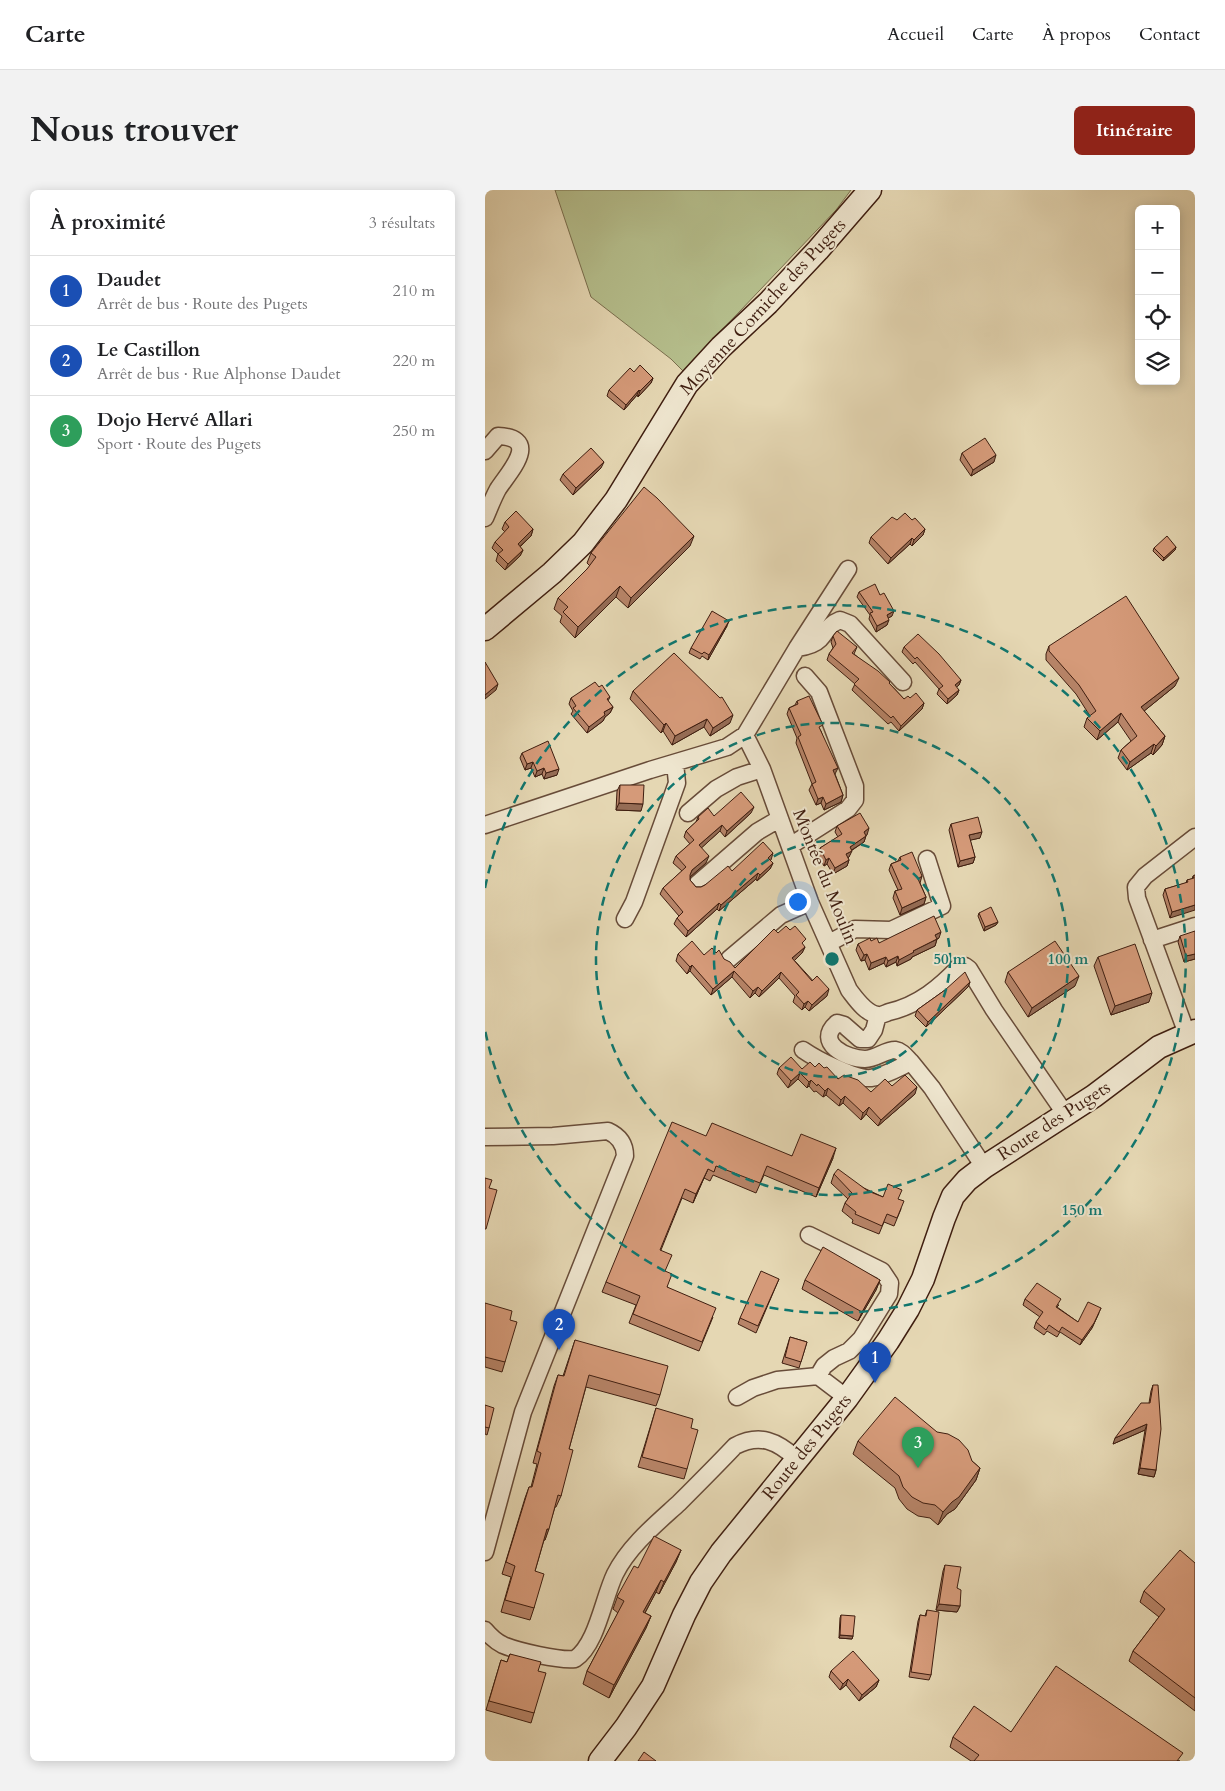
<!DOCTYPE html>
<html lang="fr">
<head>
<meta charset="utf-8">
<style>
	:root { --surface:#fff; --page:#f2f2f2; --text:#202124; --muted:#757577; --line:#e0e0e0; --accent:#8f2418 }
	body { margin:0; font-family:Cardo,serif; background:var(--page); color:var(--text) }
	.controls { position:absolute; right:15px; top:15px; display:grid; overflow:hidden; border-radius:8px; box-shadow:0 2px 12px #0003 }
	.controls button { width:45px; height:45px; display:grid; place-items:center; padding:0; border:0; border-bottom:1px solid var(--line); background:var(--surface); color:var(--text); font:25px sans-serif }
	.you { position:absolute; left:312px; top:711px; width:18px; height:18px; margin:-12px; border:4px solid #fff; border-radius:50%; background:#1a73e8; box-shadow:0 0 0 8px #1a73e833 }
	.badge { display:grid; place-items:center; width:32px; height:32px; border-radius:50%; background:var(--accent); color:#fff; font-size:16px; font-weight:700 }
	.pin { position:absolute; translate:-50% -41px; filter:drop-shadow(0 1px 2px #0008) }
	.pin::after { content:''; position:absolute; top:26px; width:18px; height:15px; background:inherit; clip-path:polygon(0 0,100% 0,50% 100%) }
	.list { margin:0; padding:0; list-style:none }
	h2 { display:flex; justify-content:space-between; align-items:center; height:65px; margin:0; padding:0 20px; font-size:21px }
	h2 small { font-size:16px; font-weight:400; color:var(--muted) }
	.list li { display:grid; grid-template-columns:32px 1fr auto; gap:15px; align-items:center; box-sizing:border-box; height:70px; padding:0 20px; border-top:1px solid var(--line) }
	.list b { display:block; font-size:19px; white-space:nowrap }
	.list p { margin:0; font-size:16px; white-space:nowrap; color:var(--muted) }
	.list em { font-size:16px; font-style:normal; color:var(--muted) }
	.icon { flex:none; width:28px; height:28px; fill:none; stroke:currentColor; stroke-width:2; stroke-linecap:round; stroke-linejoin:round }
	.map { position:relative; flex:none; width:710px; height:1571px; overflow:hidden; border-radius:8px }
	header { display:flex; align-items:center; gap:30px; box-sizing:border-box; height:70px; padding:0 25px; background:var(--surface); border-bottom:1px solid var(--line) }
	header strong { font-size:24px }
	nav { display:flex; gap:28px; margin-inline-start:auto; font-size:18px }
	.intro { display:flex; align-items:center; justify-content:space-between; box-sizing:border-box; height:120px; padding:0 30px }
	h1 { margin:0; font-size:35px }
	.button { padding:12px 22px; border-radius:8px; background:var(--accent); color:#fff; font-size:18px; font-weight:700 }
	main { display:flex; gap:30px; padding:0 30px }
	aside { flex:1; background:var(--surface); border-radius:8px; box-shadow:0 2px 12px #0003 }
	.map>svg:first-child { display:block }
	.green { fill:#b5be8c; stroke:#7a6e4e }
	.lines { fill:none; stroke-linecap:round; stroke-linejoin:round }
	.street-casing { stroke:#684c39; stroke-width:19 }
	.secondary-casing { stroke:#3f1e10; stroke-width:25 }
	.street { stroke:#eee5ce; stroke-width:16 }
	.secondary { stroke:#eee5ce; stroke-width:22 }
	.wall { fill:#b78468; stroke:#3f1e10 }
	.shaded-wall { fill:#956c55; stroke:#3f1e10 }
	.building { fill:#d59a79; stroke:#3f1e10 }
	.ring { fill:none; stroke:#0f766e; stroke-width:2.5; stroke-dasharray:9 6 }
	.labels { text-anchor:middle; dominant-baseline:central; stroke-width:4; stroke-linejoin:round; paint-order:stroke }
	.street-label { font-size:18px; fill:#3f1e10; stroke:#eee5ce }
	.centre { fill:#0f766e; stroke:#eee5ce; stroke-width:2.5 }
	.ring-label { font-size:15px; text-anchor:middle; font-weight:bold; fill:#0f766e; stroke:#eee5ce; stroke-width:4; stroke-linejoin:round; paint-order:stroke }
</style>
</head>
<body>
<header>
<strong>Carte</strong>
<nav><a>Accueil</a><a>Carte</a><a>À propos</a><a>Contact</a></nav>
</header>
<div class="intro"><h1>Nous trouver</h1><a class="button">Itinéraire</a></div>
<main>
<aside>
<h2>À proximité<small>3 résultats</small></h2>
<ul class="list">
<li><span class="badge" style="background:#1a4fb4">1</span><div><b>Daudet</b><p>Arrêt de bus · Route des Pugets</p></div><em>210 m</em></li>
<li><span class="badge" style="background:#1a4fb4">2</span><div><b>Le Castillon</b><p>Arrêt de bus · Rue Alphonse Daudet</p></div><em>220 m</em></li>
<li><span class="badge" style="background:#2e9e5b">3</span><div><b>Dojo Hervé Allari</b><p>Sport · Route des Pugets</p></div><em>250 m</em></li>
</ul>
</aside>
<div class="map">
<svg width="710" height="1571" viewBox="0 0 710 1571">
	<rect width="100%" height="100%" fill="#e5d7b3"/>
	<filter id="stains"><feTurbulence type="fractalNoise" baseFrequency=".004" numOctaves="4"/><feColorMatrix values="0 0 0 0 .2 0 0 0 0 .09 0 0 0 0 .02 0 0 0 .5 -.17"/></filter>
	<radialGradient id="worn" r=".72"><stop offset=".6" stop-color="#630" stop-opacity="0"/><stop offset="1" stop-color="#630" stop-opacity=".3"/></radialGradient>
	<path class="green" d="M70 0H366L351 20 198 181 186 169 106 107Z"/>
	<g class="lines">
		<defs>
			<path id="street" d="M0 261 13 246C57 248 24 282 13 299 8 308 4 319 0 328
				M312 458C320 457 329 455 335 449 343 440 343 435 355 430L365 434 418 492
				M260 545 312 458 363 379
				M203 623 231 599 252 587 277 579
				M0 635 165 580 242 557 260 545 277 579 325 712 364 800C371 809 381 824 393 825 396 826 401 823 404 822 434 815 455 797 475 776H480L484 779 509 820 581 925
				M305 656 363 619 370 610V596L334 502 320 486
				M212 694 272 642 294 629
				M140 729 149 712 192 593 190 573
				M667 750 710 736
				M344 753 370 739 406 740 457 716 442 669
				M244 769 296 725 325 712
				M393 825 389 840 383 849H375L359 835 352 833C329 853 362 869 380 869 391 869 400 860 410 860 417 861 421 867 426 872
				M702 844 652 708 651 697 660 686 710 647
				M318 860C331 869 371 890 386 888 400 886 413 878 426 872L447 898 499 977
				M0 947 68 946 123 941C134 946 140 954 140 966L38 1222 0 1362
				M324 1045 397 1081 405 1093 404 1104 376 1149 364 1161 349 1168 339 1176 333 1186
				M252 1207 268 1198 292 1190 333 1186 362 1208
				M0 1440C5 1446 10 1451 18 1455 32 1461 75 1471 90 1469 112 1454 118 1409 130 1384 144 1356 171 1334 194 1313 213 1294 232 1275 250 1256 275 1243 292 1251 312 1269"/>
			<path id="secondary" d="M0 439 67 383 98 353 131 310 202 194 236 157 283 113 333 60 385 0
				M115 1571 141 1537 168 1496 199 1425 216 1392 236 1363 362 1208 403 1151 423 1119 438 1089 459 1028 468 1006 482 990 499 977 609 906 674 857 710 841"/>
		</defs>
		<use href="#street" class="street-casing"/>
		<use href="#secondary" class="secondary-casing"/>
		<use href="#street" class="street"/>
		<use href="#secondary" class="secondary"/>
	</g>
	<path class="wall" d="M149 182 168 188 166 193 153 207 152 205 139 220 122 206 124 200Z
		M477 263 509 272 486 286 475 270Z
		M116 278 88 305 75 290 78 284Z
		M427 330 440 339 438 345 427 356 425 354 403 374 384 353 386 347Z
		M20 332 48 339 46 346 35 357 38 360 35 366 20 380 11 371 13 364 7 358 10 352 20 342 17 339Z
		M205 356 143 418 131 407 90 448 75 432 77 426 69 419 73 408 105 376 102 373 106 363Z
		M691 357 690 360 678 371 668 361 669 358Z
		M374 402 395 405 407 426 403 428 402 435 391 442 384 429 385 425 372 407Z
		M242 436 223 470 217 466 215 469 204 463 206 458Z
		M348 446 372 457 369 464 404 493 419 509 425 508 439 513 437 519 414 541 406 532 403 534 367 500 370 494 342 470 344 464 348 458 346 452Z
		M564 456 690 496 659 521 680 546 677 555 668 565 666 563 642 580 633 568 636 560 646 551 633 532 612 550 599 537 602 528 605 526 591 504 561 470V464Z
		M419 457 476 490 474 495 471 497 474 500 472 505 462 514 452 504 454 499 430 472 428 474 417 462Z
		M114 497 125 507 123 511 128 517 125 523 120 527 118 531 102 543 86 524 88 521 84 514 86 508Z
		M148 501 245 533 225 546 219 537 187 555 178 541 176 543 145 509Z
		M312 511 336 541 350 584 358 605 356 612 339 620 336 613 331 615 324 600 327 594 311 553 312 548 302 524 304 518 310 515Z
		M37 563 72 585 59 589 57 584 50 587 46 578 40 580 35 568Z
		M135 595 156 621 131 620 132 601Z
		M266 623 240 647 235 641 216 658 221 673 205 687V690L211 697H216L247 681 285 670 288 673 285 679 272 691 271 689 234 721 232 719 201 747 189 734 192 728 194 726 175 704 178 698 197 681 188 673 191 666 205 654 199 647 201 641 211 632 213 627Z
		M466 634 495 648 485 650 490 667 488 673 473 677 464 640Z
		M352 636 382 645H381L379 652 366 661 364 667 363 668 364 670 362 676 348 684 342 674 339 676 333 665 335 658 353 647 350 642Z
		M415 667 435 693 441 707 439 714 415 725 408 708 410 701 413 700 404 680 406 674 413 671Z
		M710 685 685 728 678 705 680 699 701 693 702 690 707 689 708 686Z
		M494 723 513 732 511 735 499 741 493 726Z
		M293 743 320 757 317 763 309 770 342 806 324 821 320 817 317 820 308 812 310 806 294 788 274 807 270 803 265 808 247 787 226 805 205 781 202 784 191 771 193 764 219 765 231 763 250 778Z
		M695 746 710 769 699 772 693 752Z
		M454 748 452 749 450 756 427 767 426 769 412 776 411 772 401 777 399 773 384 780 380 770 376 771 371 760 373 754 386 751 394 753Z
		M613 767 664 812 626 825 609 776Z
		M523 782 590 796 543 827 520 792Z
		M485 792 483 797 441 837 430 826 432 820 460 800Z
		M330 877 339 878 353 889 386 902 407 896 430 904 393 936 381 924 376 930 358 913 354 916 341 905 338 907 331 901 329 902 324 896 322 898 313 889 303 898 292 884 294 878 317 879Z
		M221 946 307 966 348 968 331 1007 279 985 271 1003 228 985 225 991 219 988 208 1013 197 1008 176 1060 180 1082 182 1097 228 1127 214 1161 144 1133 151 1115 117 1102 121 1092Z
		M349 984 398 1007 413 1009 416 1019 409 1036 399 1032 394 1044 367 1033 368 1030 357 1021 360 1013 363 1009 346 993Z
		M294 1089 271 1143 253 1134 255 1128Z
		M320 1090H395L391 1100 373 1131 317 1099Z
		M540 1109 574 1115 572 1117 593 1132 614 1123 607 1138 595 1155 575 1142 572 1147 562 1141 559 1145 549 1138 551 1132 555 1127 538 1115Z
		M0 1113 20 1172 17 1182 0 1177Z
		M305 1147 322 1152 314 1178 297 1173Z
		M90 1150 175 1205 171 1216 101 1197 84 1259 76 1306 71 1317H70L60 1350H59L50 1381 49 1418 45 1430 16 1422 26 1387 17 1384 40 1308 44 1297H46L52 1274 48 1273 69 1196 73 1185 78 1186Z
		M668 1195 671 1280 669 1287 653 1284 660 1240 628 1254 664 1213 666 1201Z
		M0 1215 4 1238 2 1245 0 1244Z
		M171 1218 202 1279 199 1289 153 1277Z
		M373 1251 487 1271 495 1278 491 1290 470 1319 462 1324 453 1335 445 1328 433 1326 422 1319 414 1309 410 1298 368 1264Z
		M196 1360 191 1372 174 1404 171 1402 160 1423 166 1426 161 1438 124 1508 98 1494 102 1481 133 1423 128 1419 133 1405 153 1378Z
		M710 1373V1521L644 1471 648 1461 674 1427 655 1412 659 1401Z
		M460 1375 472 1398 475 1416 472 1422 451 1420 458 1381Z
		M442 1420 446 1485 444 1490 424 1487 433 1431 435 1425 440 1426Z
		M356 1425 368 1446 367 1449 354 1448 355 1428Z
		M25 1464 53 1481 49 1523 46 1533 1 1520 16 1470 22 1472Z
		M346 1481 394 1490 391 1497 374 1511 361 1495 355 1500 344 1487Z
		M526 1542 695 1571H486L465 1557 468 1547Z"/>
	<path class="shaded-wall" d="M168 188 166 193 153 207 155 201Z
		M154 200 152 205 139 220 141 215Z
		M511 265 509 272 486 286 488 280Z
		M119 272 116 278 88 305 91 298Z
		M48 339 46 346 30 361 33 354Z
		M440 339 438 345 427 356 429 350Z
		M209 346 205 356 143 418 146 408Z
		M427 348 425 354 403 374 406 368Z
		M691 357 690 360 678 371 679 368Z
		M38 360 35 366 20 380 23 374Z
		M135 396 131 407 90 448 93 437Z
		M409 421 407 426 400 430 402 425Z
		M404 430 402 435 391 442 392 436Z
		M244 431 242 436 223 470 224 465Z
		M694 488 690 496 653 526 656 517Z
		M476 490 474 495 468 500 470 495Z
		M13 494 11 500 0 509V505Z
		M474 500 472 505 462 514 463 509Z
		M439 513 437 519 414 541 416 536Z
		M128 517 125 523 120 527 118 531 102 543 104 537 119 522Z
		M636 523 633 532 612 550 615 541Z
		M248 525 245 533 225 546 228 538Z
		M222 529 219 537 187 555 190 546Z
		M181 533 178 541 176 543 179 535Z
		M680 546 677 555 668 565 671 556Z
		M669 554 666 563 642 580 645 572Z
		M48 572 46 578 40 580 42 574Z
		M59 578 57 584 50 587 52 581Z
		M353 578 350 584 346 586 348 580Z
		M74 579 72 585 59 589 61 583Z
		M358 605 356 612 339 620 341 614Z
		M338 607 336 613 331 615 333 609Z
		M134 613 158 614 156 621 131 620Z
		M269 617 266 623 240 647 242 641Z
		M237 635 235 641 212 662 214 655Z
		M384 638 382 645 376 648 379 642Z
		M497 642 495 648 482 651 484 645Z
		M381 646 379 652 362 663 365 657Z
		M367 661 364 667 358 671 361 664Z
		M288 663 286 670 281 674 283 668Z
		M224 666 221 673 205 687 202 691 207 680Z
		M490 667 488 673 473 677 475 671Z
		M344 668 342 674 339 676 341 670Z
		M364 670 362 676 348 684 350 678Z
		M288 673 285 679 272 691 275 685Z
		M273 683 271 689 234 721 236 715Z
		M437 686 435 693 431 695 433 689Z
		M441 707 439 714 415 725 417 718Z
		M234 713 232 719 201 747 203 741Z
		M710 715V720L685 728 687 722Z
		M513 732 511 735 499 741 500 737Z
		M456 742 454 748 448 751 450 745Z
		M452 749 450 756 427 767 426 769 412 776 414 770 428 761Z
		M320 757 317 763 305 775 307 768Z
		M382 764 380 770 376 771 379 765Z
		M710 764V769L699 772 701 766Z
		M413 766 411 772 401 777 403 771Z
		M401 767 399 773 384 780 386 773Z
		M207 775 205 781 202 784 205 777Z
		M249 781 247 787 226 805 228 799Z
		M296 782 294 788 274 807 277 801Z
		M594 786 590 796 543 827 547 818Z
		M485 792 483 797 441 837 443 832Z
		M273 797 270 803 265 808 268 801Z
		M344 799 342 806 324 821 327 815Z
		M667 803 664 812 626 825 630 816Z
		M323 811 320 817 317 820 319 814Z
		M315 883 313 889 303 898 306 891Z
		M326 890 324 896 322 898 324 892Z
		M432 897 430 904 393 936 396 930Z
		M343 898 341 905 338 907 340 901Z
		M360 906 358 913 354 916 356 910Z
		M384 917 381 924 376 930 378 923Z
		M351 958 348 968 331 1007 334 998Z
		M223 979 219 988 208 1013 211 1004Z
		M395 1090 391 1100 373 1131 377 1122Z
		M616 1118 607 1138 595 1155 597 1150Z
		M662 1234 660 1240 628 1254 630 1248Z
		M495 1278 491 1290 470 1319 462 1324 453 1335 458 1322Z
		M655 1278 671 1280 669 1287 653 1284Z
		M62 1339H64L60 1350H58Z
		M196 1360 191 1372 174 1404 179 1392Z
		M176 1390 171 1402 154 1434 158 1422Z
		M454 1414 475 1416 472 1422 451 1420Z
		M166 1426 161 1438 124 1508 129 1495Z
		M355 1445 368 1446 367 1449 354 1448Z
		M363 1489 361 1495 355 1500 358 1494Z
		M394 1490 391 1497 374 1511 377 1505Z"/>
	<path class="building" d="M155 175 168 188 155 201 154 200 141 215 124 200 145 178 149 182Z
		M500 248 511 265 488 280 477 263Z
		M106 258 119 272 91 298 78 284Z
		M159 297 172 308 209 346 146 408 135 396 93 437 78 422 83 417 73 408 102 379 111 367 106 363Z
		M31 321 48 339 33 354 38 360 23 374 13 364 18 360 10 352 24 337 20 332Z
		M420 323 427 330 430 328 440 339 429 350 427 348 406 368 386 347 407 327 412 330Z
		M682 346 691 357 679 368 669 358Z
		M390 394 395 405 399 403 409 421 402 425 404 430 392 436 385 423 388 422 374 402Z
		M641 406 694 488 656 517 680 546 671 556 669 554 645 572 636 560 652 546 636 523 615 541 602 528 611 521 594 495 564 461V456Z
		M227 421 244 431 224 465 219 462 217 464 206 458Z
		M352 441 372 457 367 463 393 481 405 492 404 493 419 509 423 506 425 508 431 503 439 513 416 536 408 526 406 528 369 494 374 489 344 464 351 454 348 446Z
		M433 444 454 464 476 490 470 495 474 500 463 509 454 499 458 496 432 467 430 469 419 457Z
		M189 463 235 508 237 507 248 525 228 538 222 529 190 546 181 533 179 535 148 501Z
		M0 472 13 494 0 505Z
		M110 492 114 497 117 495 125 507 122 509 128 517 119 522 120 525 104 537 88 518 91 516 86 508Z
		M324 506 338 535 334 537 353 578 348 580 358 605 341 614 338 607 333 609 327 594 331 592 313 547 316 545 304 518 313 514 312 511Z
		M63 551 74 579 61 583 59 578 52 581 48 572 42 574 37 563Z
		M135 595H159L158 614 134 613Z
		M256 602 269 617 242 641 237 635 214 655 224 666 207 680 205 685V690L211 697H216L220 695 243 676 247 681 278 652 288 663 283 668 288 673 275 685 273 683 236 715 234 713 203 741 192 728 198 722 178 698 201 677 191 666 209 650 201 641 214 629 213 627 223 618 229 626Z
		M375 623 384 638 379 642 381 646 365 657 367 661 361 664 364 670 350 678 344 668 341 670 335 658 357 644 352 636Z
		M493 627 497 642 484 645 490 667 475 671 466 634Z
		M427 662 437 686 433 689 441 707 417 718 410 701 417 699 406 674 416 670 415 667Z
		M710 685V715L687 722 680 699 703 692 702 690 709 688 708 686Z
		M506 717 513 732 500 737 494 723Z
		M449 726 456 742 450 745 452 749 428 761 429 762 414 770 413 766 403 771 401 767 386 773 382 764 379 765 373 754 385 748 386 751 392 748 394 753Z
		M301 736 305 740 310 736 321 749 317 753 320 757 307 768 327 791 332 786 344 799 327 815 323 811 319 814 311 805 314 802 296 782 277 801 273 797 268 801 249 781 228 799 207 775 205 777 193 764 207 751 219 765 227 758 231 763 234 760 239 769 245 772 250 778 289 739 293 743Z
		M710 741V764L701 766 695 746Z
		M570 751 594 786 547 818 523 782Z
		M650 754 667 803 630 816 613 767Z
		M480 782 485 792 443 832 432 820 460 800Z
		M306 867 317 879 325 872 330 877 334 873 339 878 342 877 353 889 359 885 373 890 386 902 400 889 407 896 420 885 432 897 396 930 384 917 378 923 360 906 356 910 343 898 340 901 333 894 332 896 326 890 324 892 315 883 306 891 294 878Z
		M187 932 221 946 227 933 307 966 316 944 351 958 334 998 282 976 275 993 231 976 229 982 223 979 211 1004 200 999 175 1060 187 1065 180 1081 187 1084 182 1097 231 1118 217 1152 148 1124 155 1106 121 1092Z
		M353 979 383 1001 398 1007 403 994 417 1000 413 1009 419 1011 412 1028 402 1024 397 1036 370 1024 371 1022 360 1013 367 1003 349 984Z
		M0 988 7 990 4 998 12 1000 1 1039H0Z
		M338 1057 395 1090 377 1122 320 1090Z
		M276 1081 294 1089 273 1136 255 1128Z
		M552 1093 576 1109 571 1117 593 1132 603 1112 616 1118 609 1133 597 1150 577 1137 574 1142 564 1135 561 1140 551 1132 558 1122 540 1109Z
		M0 1113 27 1121 25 1130 32 1132 20 1172 0 1167Z
		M305 1147 322 1152 316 1172 300 1167Z
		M90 1150 183 1176 175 1205 104 1185 84 1259 88 1260 76 1306 73 1305 64 1339H62L50 1381 59 1384 49 1418 20 1410 30 1376 21 1372 44 1297H47L56 1263 52 1261 73 1185 79 1186Z
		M668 1195H673L676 1239 671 1280 655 1278 662 1234 630 1248 656 1213H665Z
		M410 1207 452 1242 463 1244 474 1250 483 1260 487 1271 495 1278 474 1307 467 1312 458 1322 450 1315 438 1313 427 1307 418 1297 414 1286 373 1251Z
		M0 1215 9 1218 4 1238 0 1237Z
		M171 1218 208 1229 206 1238 213 1240 202 1279 157 1267Z
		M169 1346 196 1360 179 1392 176 1390 158 1422 166 1426 129 1495 102 1481 139 1411 132 1407 133 1405 149 1376 153 1378Z
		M695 1360 710 1373V1508L648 1461 680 1419 659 1401Z
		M460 1375 476 1377 472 1398 476 1400 475 1416 454 1414Z
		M442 1420 454 1422 446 1485 426 1482 435 1425 441 1426Z
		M356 1425 370 1426 368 1446 355 1445Z
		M368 1461 394 1490 377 1505 363 1489 358 1494 346 1481Z
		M25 1464 56 1472 53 1481 61 1483 49 1523 4 1511 16 1470 22 1472Z
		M571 1476 698 1563 692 1571H489L494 1565 468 1547 489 1516 526 1542Z
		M159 1562 171 1571H153Z"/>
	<g class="ring">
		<circle cx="347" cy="769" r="118"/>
		<circle cx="347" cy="769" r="236"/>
		<path d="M0 698A354 354 0 1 1 0 840"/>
	</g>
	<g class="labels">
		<g class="street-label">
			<text transform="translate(278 117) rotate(-47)">Moyenne Corniche des Pugets</text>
			<text transform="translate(340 687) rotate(68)">Montée du Moulin</text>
			<text transform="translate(569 931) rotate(-33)">Route des Pugets</text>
			<text transform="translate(322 1257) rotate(-51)">Route des Pugets</text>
		</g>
	</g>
	<circle cx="347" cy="769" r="8" class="centre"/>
	<g class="ring-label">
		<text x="465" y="774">50 m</text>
		<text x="583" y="774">100 m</text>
		<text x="597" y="1025">150 m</text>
	</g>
	<rect width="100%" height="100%" filter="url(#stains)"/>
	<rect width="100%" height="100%" fill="url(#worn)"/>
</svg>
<div class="controls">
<button>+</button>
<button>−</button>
<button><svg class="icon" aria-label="locate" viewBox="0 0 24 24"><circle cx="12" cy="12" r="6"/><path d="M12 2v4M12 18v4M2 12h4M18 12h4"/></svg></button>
<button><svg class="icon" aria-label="layers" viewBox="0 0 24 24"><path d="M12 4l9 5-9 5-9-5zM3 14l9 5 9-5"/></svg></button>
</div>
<div class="you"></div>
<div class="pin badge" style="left:390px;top:1193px;background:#1a4fb4">1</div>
<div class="pin badge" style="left:74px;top:1160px;background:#1a4fb4">2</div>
<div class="pin badge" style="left:433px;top:1278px;background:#2e9e5b">3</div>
</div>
</main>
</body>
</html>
